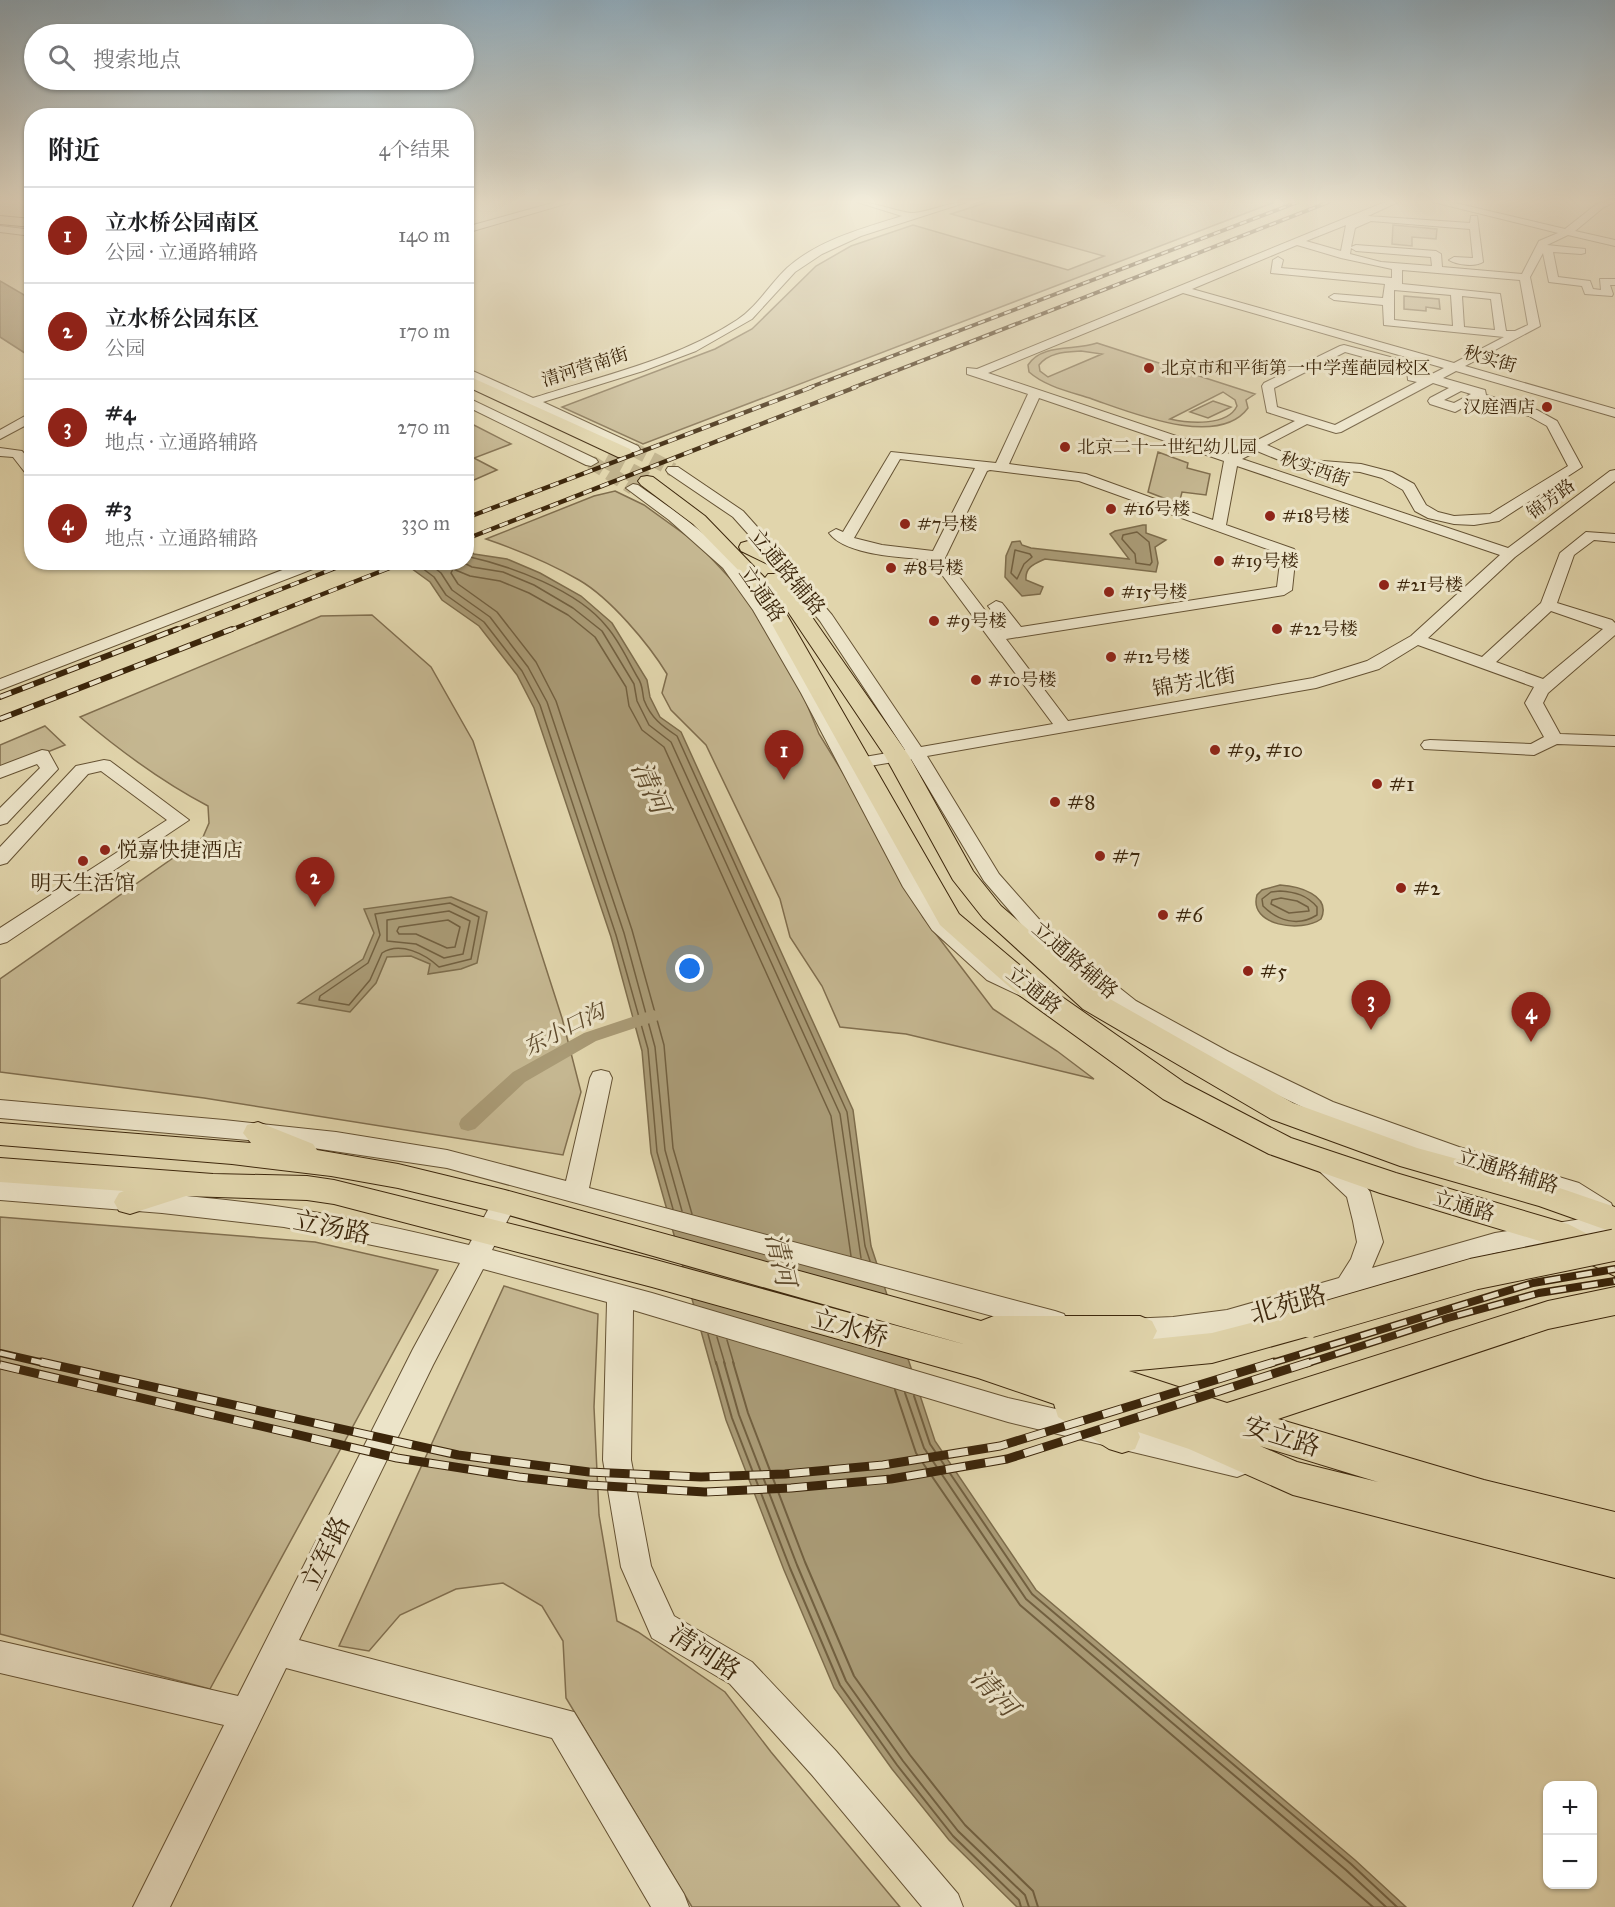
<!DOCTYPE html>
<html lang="zh">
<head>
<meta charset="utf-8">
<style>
	:root { --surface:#fff; --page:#f6f6f6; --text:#202124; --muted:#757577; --line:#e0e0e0; --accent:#8f2418 }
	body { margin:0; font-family:"IM FELL Great Primer","Noto Serif SC",serif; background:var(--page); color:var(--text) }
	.controls { position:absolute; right:18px; bottom:18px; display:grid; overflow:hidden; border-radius:12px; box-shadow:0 2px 4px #0004 }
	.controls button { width:54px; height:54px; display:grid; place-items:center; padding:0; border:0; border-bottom:2px solid var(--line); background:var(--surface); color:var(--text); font:30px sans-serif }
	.you { position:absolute; left:690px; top:969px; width:21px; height:21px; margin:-15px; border:4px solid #fff; border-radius:50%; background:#1a73e8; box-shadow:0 0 0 9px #1a73e833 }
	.badge { display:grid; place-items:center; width:39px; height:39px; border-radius:50%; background:var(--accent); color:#fff; font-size:20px; font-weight:700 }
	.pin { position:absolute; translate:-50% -50px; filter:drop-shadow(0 2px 3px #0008) }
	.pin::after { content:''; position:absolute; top:32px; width:21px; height:18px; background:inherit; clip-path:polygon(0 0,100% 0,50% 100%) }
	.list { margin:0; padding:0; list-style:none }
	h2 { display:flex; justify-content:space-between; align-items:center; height:78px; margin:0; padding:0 24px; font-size:26px }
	h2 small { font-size:20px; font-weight:400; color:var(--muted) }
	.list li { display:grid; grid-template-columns:39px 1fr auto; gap:18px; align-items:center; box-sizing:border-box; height:96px; padding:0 24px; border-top:2px solid var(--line) }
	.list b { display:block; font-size:22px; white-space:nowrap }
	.list p { margin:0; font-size:20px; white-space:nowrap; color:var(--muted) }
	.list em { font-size:20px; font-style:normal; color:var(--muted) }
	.icon { flex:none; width:33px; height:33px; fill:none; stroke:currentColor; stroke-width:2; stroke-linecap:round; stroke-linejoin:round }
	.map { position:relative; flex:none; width:1615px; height:1907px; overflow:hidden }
	.search { position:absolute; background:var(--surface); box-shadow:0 2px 4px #0004; left:24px; top:24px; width:450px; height:66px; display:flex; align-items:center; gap:15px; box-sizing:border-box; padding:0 21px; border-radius:33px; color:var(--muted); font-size:22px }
	.panel { position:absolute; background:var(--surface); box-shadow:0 2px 4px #0004; left:24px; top:108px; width:450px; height:462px; border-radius:24px }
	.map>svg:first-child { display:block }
	.green { fill:#c5b791; stroke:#806e4e; stroke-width:1.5; fill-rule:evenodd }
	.water { fill:#a99a75; stroke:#7d6c4b; stroke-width:1.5 }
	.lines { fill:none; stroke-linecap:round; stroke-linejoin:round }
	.shore-far1 { stroke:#726040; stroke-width:1.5 }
	.shore { stroke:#726040; stroke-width:2 }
	.canal { fill:#a99a75; fill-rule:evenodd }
	.minor-tunnel { stroke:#c0b28c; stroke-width:14; stroke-dasharray:14 7; stroke-linecap:butt }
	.major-tunnel { stroke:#c0b28c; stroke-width:18; stroke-dasharray:18 9; stroke-linecap:butt }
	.minor-casing { stroke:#655233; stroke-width:2 }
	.major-casing { stroke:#3c260b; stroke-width:2 }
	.minor { fill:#ece4c9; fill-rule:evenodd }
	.major { fill:#e1d5ac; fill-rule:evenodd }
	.rail-far4-casing { stroke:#3c260b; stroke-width:4 }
	.rail-far3-casing { stroke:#3c260b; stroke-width:4.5 }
	.rail-far2-casing { stroke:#3c260b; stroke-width:6 }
	.rail-far1-casing { stroke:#3c260b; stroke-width:8 }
	.rail-casing { stroke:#3c260b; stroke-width:9 }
	.rail-far4 { stroke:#ece4c9; stroke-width:2; stroke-dasharray:7; stroke-linecap:butt }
	.rail-far3 { stroke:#ece4c9; stroke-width:3; stroke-dasharray:9; stroke-linecap:butt }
	.rail-far2 { stroke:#ece4c9; stroke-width:4; stroke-dasharray:12; stroke-linecap:butt }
	.rail-far1 { stroke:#ece4c9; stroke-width:5; stroke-dasharray:16; stroke-linecap:butt }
	.rail { stroke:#ece4c9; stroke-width:7; stroke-dasharray:20; stroke-linecap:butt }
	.major-bridge-casing { stroke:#3c260b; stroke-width:33; stroke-linecap:butt }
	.major-bridge { stroke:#e1d5ac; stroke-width:31 }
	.poi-dot { fill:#8f2418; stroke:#ece4c9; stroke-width:2 }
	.labels { text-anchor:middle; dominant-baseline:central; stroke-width:6; stroke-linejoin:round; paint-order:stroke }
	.far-street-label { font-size:18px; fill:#3c260b; stroke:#ece4c9 }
	.far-poi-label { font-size:18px; fill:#3c260b; stroke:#ece4c9; text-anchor:start }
	.street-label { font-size:21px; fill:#3c260b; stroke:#ece4c9 }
	.poi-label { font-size:21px; fill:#3c260b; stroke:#ece4c9; text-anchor:start }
	.water-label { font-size:22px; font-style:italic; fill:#5d492b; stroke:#ece4c9 }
	.near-street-label { font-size:26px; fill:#3c260b; stroke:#ece4c9 }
	.near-water-label { font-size:27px; font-style:italic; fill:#5d492b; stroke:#ece4c9 }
</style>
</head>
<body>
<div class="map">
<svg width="1615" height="1907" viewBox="0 0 1615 1907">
	<rect width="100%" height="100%" fill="#e1d5ac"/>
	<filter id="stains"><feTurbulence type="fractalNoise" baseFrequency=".00333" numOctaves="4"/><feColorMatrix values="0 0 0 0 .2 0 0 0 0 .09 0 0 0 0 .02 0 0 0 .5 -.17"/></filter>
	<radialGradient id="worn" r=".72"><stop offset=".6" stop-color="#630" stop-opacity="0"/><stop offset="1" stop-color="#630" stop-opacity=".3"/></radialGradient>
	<path class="green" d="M988 202H1275L643 444 562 407 715 349 752 329 816 266 851 246 913 225 1068 270 1104 256 951 214Z
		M1393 225 1437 229 1436 239 1412 237V246L1392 244Z
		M1404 296 1439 299 1440 309 1426 307V311L1404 309Z
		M1097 343 1255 394 1246 400 1248 408C1218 449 1130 412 1092 399 1071 392 1046 387 1029 372L1028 365C1042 343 1075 351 1097 343ZM1081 351 1102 354 1048 377 1040 371 1039 365C1049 352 1066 352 1081 351ZM1223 392 1235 400 1237 406C1227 427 1188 423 1170 419Z
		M1213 401 1231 407 1208 418 1190 412Z
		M466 421 511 444 474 458 497 470 467 483Z
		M1158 452 1188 463 1187 468 1210 474 1206 495 1182 492 1179 504 1148 492Z
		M615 491 644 505 698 544 740 589 797 680 819 734 885 841 923 917 993 1009 1057 1051 1094 1079 906 1034 840 1027 822 986 790 937 780 899 706 745 671 710 662 693 667 674C648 643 610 598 579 580 550 563 518 550 486 539L594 496Z
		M372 615 431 667 473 741 562 1018 581 1092 563 1155 204 1098 0 1072V979L203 837 209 823 208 806C162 782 119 750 80 717L321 616Z
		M45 726 65 745 0 771V745Z
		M0 1217 315 1242 438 1270 210 1689 0 1634Z
		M504 1286 598 1314 594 1407 599 1515 617 1621 638 1632 725 1692 771 1752 900 1907H692L566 1698 563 1641 542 1606 503 1583 456 1589 400 1615 369 1651 339 1646Z"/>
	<path class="water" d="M0 281 31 299V357L0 337Z
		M1143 525H1146V533L1166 540 1155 547 1158 563 1156 572 1045 559C1034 564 1025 567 1026 580L1043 587 1040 594 1022 596 1005 577 1006 556 1012 542 1020 541 1022 545 1031 548 1129 559 1110 534 1115 531Z
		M467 550 474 554 507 559 540 573 581 596 612 623 647 680 650 697 660 717 681 732 853 1110 871 1246 935 1441 1036 1590 1355 1860 1406 1907H1017L949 1840 892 1769 834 1688 784 1570 726 1420 651 1153 642 1051 611 937 534 708 517 675 479 626 442 600 430 582 404 563 466 562Z
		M1280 885C1298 886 1332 895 1321 919 1302 933 1248 926 1257 895L1262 890Z
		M451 897 487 912 477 963 461 969 428 974 430 964 411 956 387 957 376 983 350 1012 298 1003 363 959 374 933 364 909Z"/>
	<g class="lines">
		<path class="shore-far1" d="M1137 532 1149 542 1152 562 1150 565 1136 563 1135 554 1122 539 1123 535Z
			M1015 550 1030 554 1032 557 1024 564 1017 579 1011 573Z
			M466 556C511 566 578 590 607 627 620 642 628 661 638 678 643 685 642 692 644 700 651 718 662 726 677 736L847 1112 865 1246 870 1261
			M414 562 434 577 446 595 484 622 522 671 540 705 616 935 648 1049 657 1152 673 1209
			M427 562 441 573 452 590 490 617 528 667 547 702 624 933 655 1047 665 1150 682 1211
			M462 562 472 567 503 572 534 585 573 608 602 631 634 684 637 701 649 725 671 742 840 1114 861 1258
			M1280 891C1295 892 1307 895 1317 907V915C1298 927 1278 921 1263 906L1262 899 1271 892Z
			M1281 898 1297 901 1308 907 1309 911 1289 913 1271 904 1272 900Z
			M450 903 479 917 471 959 439 967C425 954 400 941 382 953L370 980 349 1005 319 1000 320 996 368 963 380 935 375 914Z
			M449 911 470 921 463 954 444 958 416 944 387 941V920Z
			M448 920 460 927 455 947 447 948 416 934H399L397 931 399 927Z
			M692 1214 673 1148 664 1045 632 930 556 701 536 662 497 612 458 584 451 573 453 569 470 576 500 581 529 593 568 615 595 637 626 687 629 706 642 730 664 747 831 1116 851 1256
			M708 1334 716 1364
			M717 1337 725 1364
			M727 1340 734 1364"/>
		<path class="shore" d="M716 1362 732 1418 790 1568 840 1685 897 1765 953 1836 1019 1900 1021 1907
			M724 1362 739 1415 797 1565 846 1681 903 1761 958 1831 1025 1895 1029 1907
			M733 1362 748 1413 805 1562 854 1676 910 1755 965 1825 1033 1891 1038 1907
			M895 1390 916 1453 1020 1605 1373 1907
			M905 1393 924 1448 1026 1599 1346 1870 1386 1907
			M914 1396 930 1444 1032 1594 1351 1864 1397 1907"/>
		<path class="canal" d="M653 1010 659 1012 662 1016 659 1020 596 1041 525 1082 475 1129 468 1131 461 1129 459 1124 461 1119 513 1072 584 1033Z"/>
		<path class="minor-tunnel" d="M633 449 673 470
			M591 462 633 488"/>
		<path class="major-tunnel" d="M606 459 647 481"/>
		<defs>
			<path id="minor" d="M556 202H572L466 233V227Z
				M857 202C876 202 902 214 914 213 933 211 948 202 967 202L861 236 822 254 795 272 752 319 696 351 643 371 543 402 638 446 640 449 638 452H628L466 376V368L533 398C601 376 676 360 737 320 757 307 769 285 787 268 818 240 864 228 902 216Z
				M1385 202H1398L1368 216 1470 223 1471 216H1477L1483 262C1476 267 1456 265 1449 260L1454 257 1473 258 1470 229 1371 221 1355 228 1351 247 1356 245 1436 251 1441 254 1442 267 1522 274 1539 241 1558 233 1433 202H1451L1565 229 1598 203 1615 202 1604 207 1575 231 1615 240V246L1568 235 1547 245 1585 249V253L1581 254 1553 252 1558 277 1590 281 1593 289 1601 290 1600 279H1615V285H1610L1613 294 1612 296 1585 294 1582 286 1549 282 1543 253 1530 277 1540 326 1465 366 1615 409V417L1456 371 1443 378 1485 390 1486 395 1537 410 1557 421 1582 467 1499 521 1474 525 1454 524 1428 518 1415 511 1403 490 1382 478 1360 472 1296 467 1257 451 1242 459 1508 548 1610 471 1615 470V481L1515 557 1428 638 1482 657 1541 603 1560 553 1586 532 1615 534V542L1594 540 1574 555 1557 603 1612 620 1615 623V635L1548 693 1543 703 1560 734 1615 736V746L1557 744 1534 755 1424 749 1421 745 1424 741 1430 740 1531 744 1544 737 1525 703 1534 687 1418 645 1379 669 1316 688 927 756 999 874 1054 936 1136 1001 1229 1052 1333 1102 1459 1147 1579 1183 1611 1203 1614 1210 1612 1215 1615 1214V1234L1495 1253 1227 1332 1173 1339 1127 1341 1118 1338 1114 1330 1118 1322 1127 1319 1173 1317 1227 1310 1339 1278 1351 1259 1357 1242 1353 1221 1347 1197 1316 1168 1313 1162 1316 1156C1319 1155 1324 1153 1326 1153 1337 1154 1365 1183 1370 1192L1383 1242 1372 1268 1495 1233 1594 1217 1562 1197 1443 1160 1317 1114 1213 1064 1120 1011 1040 946 984 881 911 759 858 768 922 886 946 920 1003 970 1031 985 1034 990 1031 995 1023 997 987 980 932 930 903 887 801 693 753 610 723 568 669 520 626 488 633 484 638 485C669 507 709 534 734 563 781 618 818 695 853 759L905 750 820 621 750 536 733 517 668 473 666 470 668 467H678L743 511 760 530 832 615 921 747 1053 724 931 560C903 557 846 556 829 533L836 529 843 532 891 452 996 463 1028 394 967 374V368L977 369ZM1346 225 1341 251 1306 241ZM1297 245 1341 258 1392 269V278L1281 268 1283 260 1278 257 1273 260 1271 273 1385 284 1383 298 1334 294 1329 297 1334 300 1383 305 1384 325 1504 337 1454 363 1192 289ZM1351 248 1356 251 1431 257 1432 266 1381 262 1350 254ZM1402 270 1520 280 1528 325 1515 331H1506L1500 294 1402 284ZM1394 290 1451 295 1453 326 1394 320ZM1183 293 1444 368 1426 377 1418 375 1417 364 1344 345 1340 346 1264 383 1262 386 1267 412 1295 421 1230 454 988 373ZM1462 296 1491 299 1495 330 1464 327ZM1345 352 1407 369 1408 380 1417 382 1335 425 1277 407 1274 388ZM1433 383 1449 388 1430 398 1428 401 1430 404 1455 412 1477 400 1529 416 1547 426 1568 466 1490 514 1454 516 1438 512 1426 505 1414 484 1392 472 1361 464 1298 459 1267 445 1307 424 1336 433 1341 432ZM1461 391 1471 394 1454 403 1444 400ZM1039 398 1224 461 1213 520 1086 474 1009 464ZM900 459 975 468 933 551 882 545 854 538ZM1237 466 1500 555 1411 636 1367 661 1313 678 1068 721 1006 639 1284 595 1292 590 1296 552 1294 549 1226 525ZM990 470 1079 481 1281 554 1277 587 1021 627 1002 603 996 601 988 606 1006 629 1000 630 945 558 987 471ZM1551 611 1603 629 1543 679 1496 662Z
				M0 226 32 230V236L0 232Z
				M466 397 596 459 598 462 591 466 586 465 466 406Z
				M32 412V422L0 439V430Z
				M0 448 22 451 32 463V476L27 475 13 457 0 456Z
				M303 562H325L323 565 0 690V679Z
				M42 750 48 751 58 769 7 823 0 825V808L40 768 37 764 0 778V766Z
				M104 760 110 761 189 820 7 942 0 944V928L167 820 101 771 88 774 7 863 0 865V847L76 766Z
				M601 1070 609 1072 612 1078 589 1188 1055 1311 1064 1314 1068 1322 1064 1330 1055 1333 447 1168 280 1143 0 1118V1100L224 1120 336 1132 447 1150 566 1181 590 1078 593 1072Z
				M0 1180C94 1188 188 1194 282 1207 345 1216 407 1230 469 1245L496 1195 505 1192 514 1195 517 1202 492 1250 652 1293 1008 1398 1237 1451 1247 1455 1251 1464 1247 1473 1237 1477 1008 1422 633 1310 631 1460 651 1566 674 1616 752 1662 836 1751 958 1894 963 1907H922L812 1775 730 1684 652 1638 621 1567 603 1460 607 1302 483 1269 433 1365 299 1640 574 1712 684 1894 689 1907H651L552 1738 286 1668 170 1907H133L224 1725 0 1673V1641L238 1696 413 1349 460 1263 284 1227 162 1213 0 1200Z"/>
			<path id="major" d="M0 216 32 219V227L0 224Z
				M466 375 630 449 632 453 630 457H618L466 386Z
				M647 476 653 477 705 516 765 578 768 574H782L909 756 973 871 1001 906 1103 995 1293 1103 1417 1148 1545 1183 1615 1207V1233L1539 1206 1400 1166 1271 1119 1083 1009 983 918 953 880 885 756 768 582 959 914 1035 978 1185 1083 1291 1138 1396 1173 1568 1224 1615 1248V1276L1546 1243 1380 1193 1269 1154 1163 1099 1015 992 940 925 746 578 693 524 641 485 638 481 641 477Z
				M748 541 786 558 789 562 786 566H772L741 551 739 547 741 543Z
				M258 1122 313 1144 317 1150 398 1164 505 1190 981 1321 994 1316H1140L1152 1321 1157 1331 1153 1339 1212 1333 1309 1308 1321 1312 1326 1322 1321 1332 1309 1336 1212 1363 1129 1371 1227 1403 1548 1301 1615 1287V1315L1548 1329 1278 1419 1484 1480 1615 1512V1578L1293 1495 1189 1449 1138 1432 1140 1437 1135 1449 1122 1453 1109 1449 1058 1417 1054 1404 978 1378 652 1287 334 1204 307 1200 186 1196 130 1214 119 1211 114 1202 119 1193 124 1191 0 1182V1158L213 1174 307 1176 334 1180 652 1259 967 1345 505 1214 398 1188 331 1176 232 1164 0 1145V1123L251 1143 243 1133 247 1125ZM1260 1446 1378 1482 1297 1462Z"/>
		</defs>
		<use href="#minor" class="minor-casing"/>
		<use href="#major" class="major-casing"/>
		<use href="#minor" class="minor"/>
		<use href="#major" class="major"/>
		<defs>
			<path id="rail-far4" d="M808 388 1298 202
				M852 388 1329 202"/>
			<path id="rail-far3" d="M466 518 812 387
				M466 539 856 387
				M173 631 351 562
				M228 631 405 562"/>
			<path id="rail-far2" d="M0 697 177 629
				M0 719 232 629"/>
			<path id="rail-far1" d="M0 1353 48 1364
				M1269 1364 1533 1283 1615 1269
				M1305 1364 1448 1318 1539 1293 1615 1281"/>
			<path id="rail" d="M41 1362 458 1455 589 1472 701 1477 785 1474 883 1465 1000 1446 1274 1362
				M0 1365 397 1458 519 1477 589 1485 705 1492 791 1488 891 1479 1007 1459 1310 1362"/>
		</defs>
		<use href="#rail-far4" class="rail-far4-casing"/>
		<use href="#rail-far3" class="rail-far3-casing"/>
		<use href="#rail-far2" class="rail-far2-casing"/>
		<use href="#rail-far1" class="rail-far1-casing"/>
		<use href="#rail" class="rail-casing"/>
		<use href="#rail-far4" class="rail-far4"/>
		<use href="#rail-far3" class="rail-far3"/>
		<use href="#rail-far2" class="rail-far2"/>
		<use href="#rail-far1" class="rail-far1"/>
		<use href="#rail" class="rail"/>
		<defs>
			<path id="major-bridge" d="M1309 1322 1474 1274 1615 1245"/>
		</defs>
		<use href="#major-bridge" class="major-bridge-casing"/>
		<use href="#major-bridge" class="major-bridge"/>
	</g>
	<linearGradient id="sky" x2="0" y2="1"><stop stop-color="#8faaba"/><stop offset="0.43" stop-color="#f2ecda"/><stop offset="1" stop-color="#f2ecda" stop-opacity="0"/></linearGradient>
	<rect width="1615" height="469" fill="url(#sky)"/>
	<g class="poi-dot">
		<circle cx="1149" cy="368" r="6"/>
		<circle cx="1547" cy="407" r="6"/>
		<circle cx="1065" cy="447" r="6"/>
		<circle cx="1111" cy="509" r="6"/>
		<circle cx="1270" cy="516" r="6"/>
		<circle cx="905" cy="524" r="6"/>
		<circle cx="1219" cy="561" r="6"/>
		<circle cx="891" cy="568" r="6"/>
		<circle cx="1384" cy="585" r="6"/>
		<circle cx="1109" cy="592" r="6"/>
		<circle cx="934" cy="621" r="6"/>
		<circle cx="1277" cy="629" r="6"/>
		<circle cx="1111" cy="657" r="6"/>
		<circle cx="976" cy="680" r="6"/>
		<circle cx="1215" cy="750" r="6"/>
		<circle cx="1377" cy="784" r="6"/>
		<circle cx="1055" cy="802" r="6"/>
		<circle cx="105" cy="850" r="6"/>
		<circle cx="1100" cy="856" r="6"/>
		<circle cx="83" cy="861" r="6"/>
		<circle cx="1401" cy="888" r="6"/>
		<circle cx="1163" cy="915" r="6"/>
		<circle cx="1248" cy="971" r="6"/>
	</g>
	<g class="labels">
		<g class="far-street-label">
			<text transform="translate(1490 359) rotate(16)">秋实街</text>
			<text transform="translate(585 367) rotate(-18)">清河营南街</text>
			<text transform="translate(1315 469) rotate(19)">秋实西街</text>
			<text transform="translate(1551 499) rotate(-37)">锦芳路</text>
		</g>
		<g class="far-poi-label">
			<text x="1161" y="368">北京市和平街第一中学莲葩园校区</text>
			<text x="1535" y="407" text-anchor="end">汉庭酒店</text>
			<text x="1077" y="447">北京二十一世纪幼儿园</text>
			<text x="1123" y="509">#16号楼</text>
			<text x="1282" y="516">#18号楼</text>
			<text x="917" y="524">#7号楼</text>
			<text x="1231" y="561">#19号楼</text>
			<text x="903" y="568">#8号楼</text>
			<text x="1396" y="585">#21号楼</text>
			<text x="1121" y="592">#15号楼</text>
			<text x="946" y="621">#9号楼</text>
			<text x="1289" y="629">#22号楼</text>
			<text x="1123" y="657">#12号楼</text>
			<text x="988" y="680">#10号楼</text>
		</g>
		<g class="street-label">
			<text transform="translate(787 572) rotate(50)">立通路辅路</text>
			<text transform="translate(762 594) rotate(55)">立通路</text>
			<text transform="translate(1194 682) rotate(-10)">锦芳北街</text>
			<text transform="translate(1075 960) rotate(41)">立通路辅路</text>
			<text transform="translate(1034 990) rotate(38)">立通路</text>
			<text transform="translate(1508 1171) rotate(17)">立通路辅路</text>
			<text transform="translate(1464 1206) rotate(16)">立通路</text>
		</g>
		<g class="poi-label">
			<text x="1227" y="750">#9, #10</text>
			<text x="1389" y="784">#1</text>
			<text x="1067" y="802">#8</text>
			<text x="117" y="850">悦嘉快捷酒店</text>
			<text x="1112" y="856">#7</text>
			<text x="83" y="883" text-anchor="middle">明天生活馆</text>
			<text x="1413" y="888">#2</text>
			<text x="1175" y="915">#6</text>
			<text x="1260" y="971">#5</text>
		</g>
		<g class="water-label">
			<text transform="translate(564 1029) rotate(-27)">东小口沟</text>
		</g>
		<g class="near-street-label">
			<text transform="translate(332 1227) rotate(11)">立汤路</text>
			<text transform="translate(1288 1304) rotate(-16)">北苑路</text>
			<text transform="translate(850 1328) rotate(15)">立水桥</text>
			<text transform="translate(1282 1436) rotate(17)">安立路</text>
			<text transform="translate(325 1553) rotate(-64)">立军路</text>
			<text transform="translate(705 1652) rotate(33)">清河路</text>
		</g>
		<g class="near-water-label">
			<text transform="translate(651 787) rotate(66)">清河</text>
			<text transform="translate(781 1259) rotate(77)">清河</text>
			<text transform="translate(995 1692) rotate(47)">清河</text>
		</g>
	</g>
	<rect width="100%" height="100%" filter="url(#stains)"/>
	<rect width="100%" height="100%" fill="url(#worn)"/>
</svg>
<div class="controls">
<button>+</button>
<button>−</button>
</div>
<div class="you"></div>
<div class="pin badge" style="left:784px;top:780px">1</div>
<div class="pin badge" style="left:315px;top:907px">2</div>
<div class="pin badge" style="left:1371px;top:1030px">3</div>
<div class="pin badge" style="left:1531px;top:1042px">4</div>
<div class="search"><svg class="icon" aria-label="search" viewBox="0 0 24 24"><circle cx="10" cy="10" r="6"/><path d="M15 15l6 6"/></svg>搜索地点</div>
<section class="panel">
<h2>附近<small>4个结果</small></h2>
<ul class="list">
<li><span class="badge">1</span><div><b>立水桥公园南区</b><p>公园 · 立通路辅路</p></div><em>140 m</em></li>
<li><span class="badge">2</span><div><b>立水桥公园东区</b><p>公园</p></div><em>170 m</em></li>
<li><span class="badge">3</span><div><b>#4</b><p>地点 · 立通路辅路</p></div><em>270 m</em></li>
<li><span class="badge">4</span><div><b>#3</b><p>地点 · 立通路辅路</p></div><em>330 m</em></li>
</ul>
</section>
</div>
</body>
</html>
